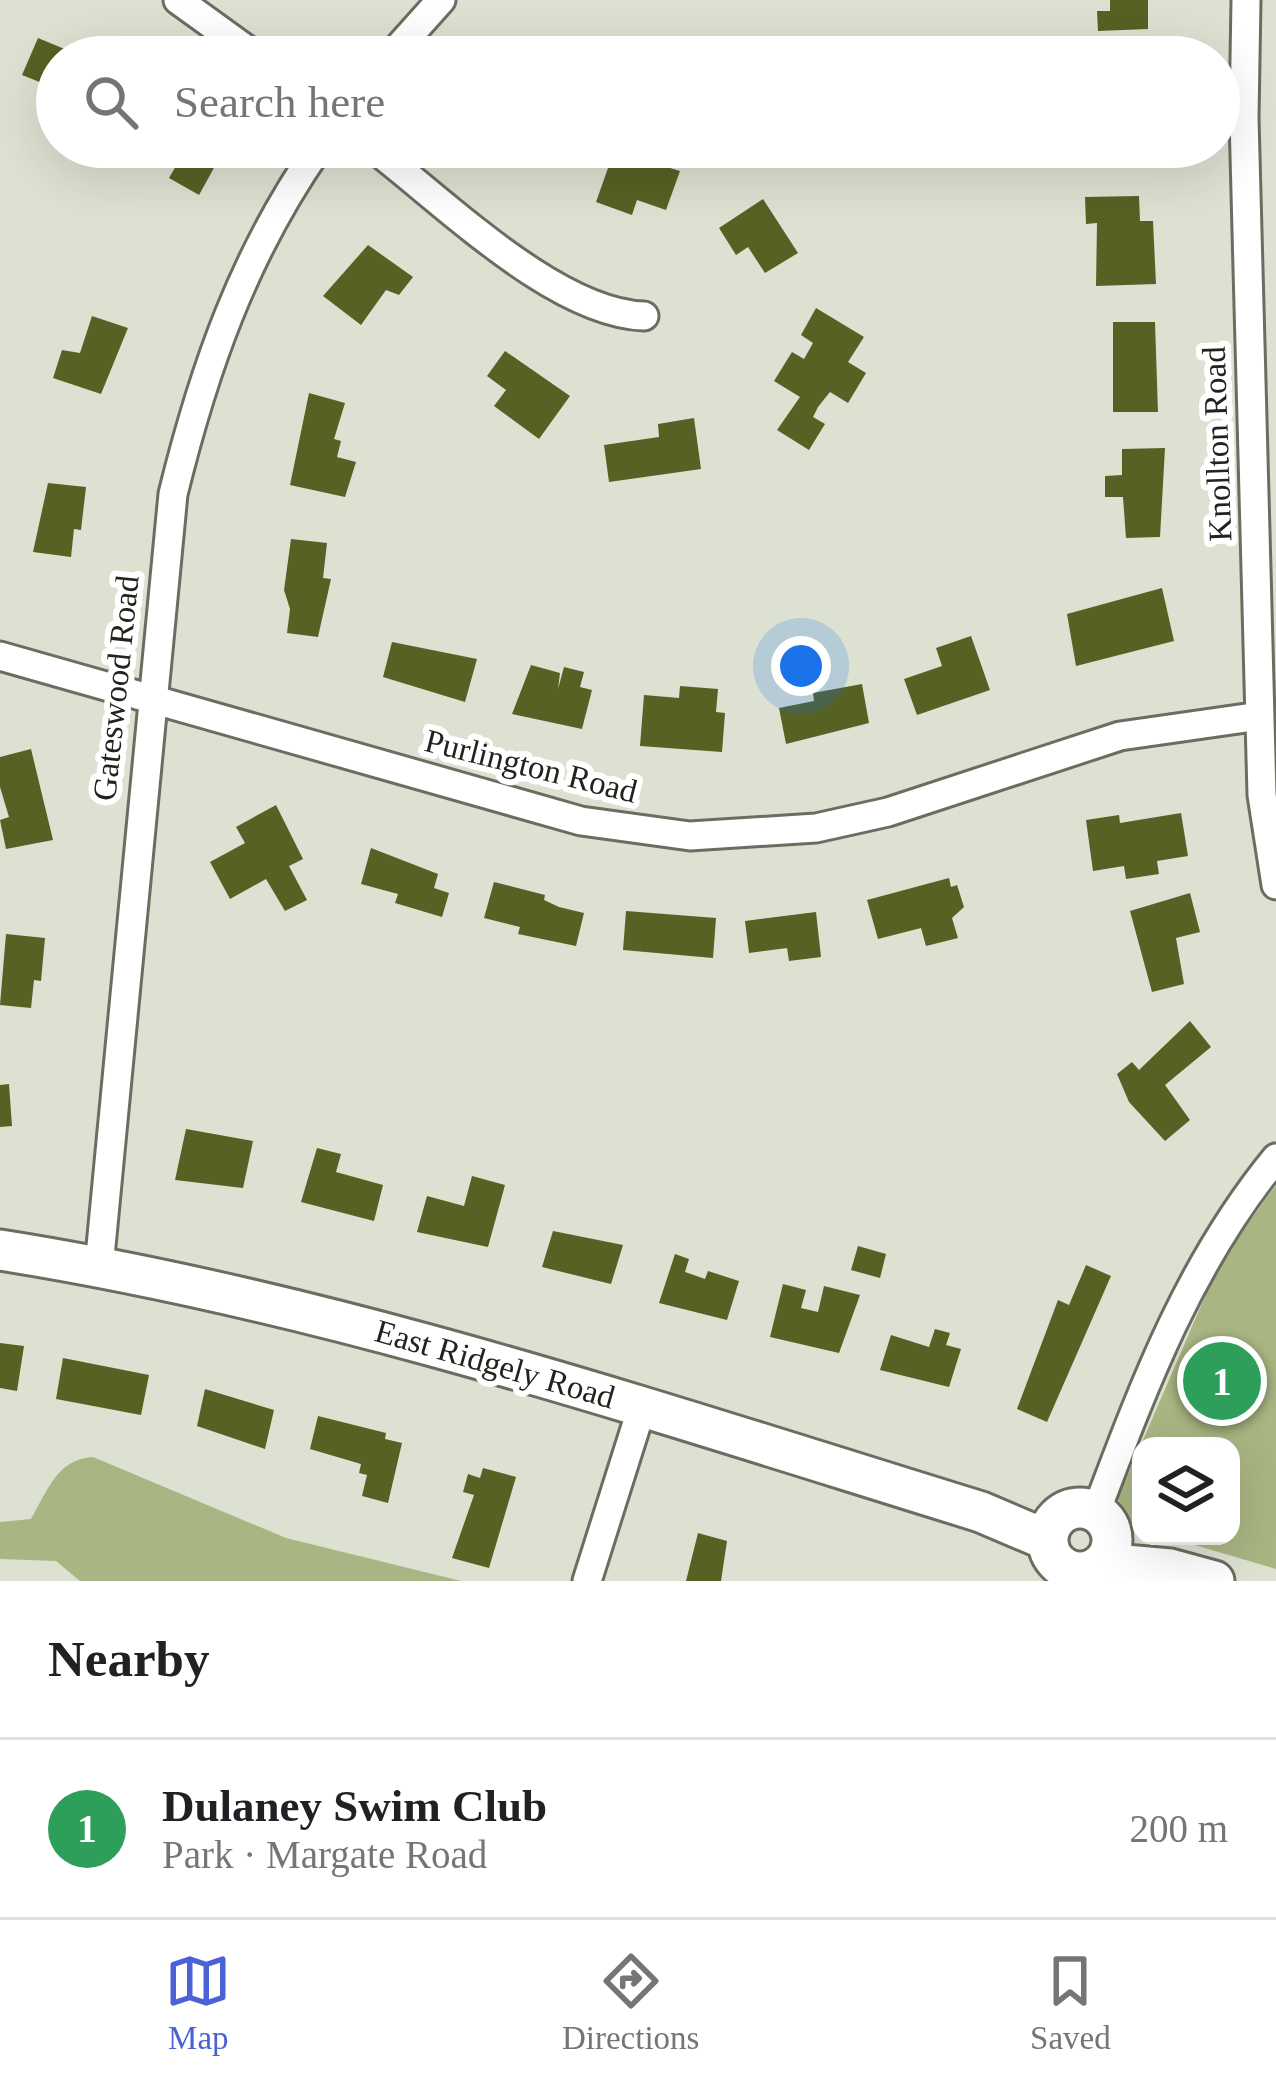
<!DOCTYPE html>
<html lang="en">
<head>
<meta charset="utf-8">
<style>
	:root { --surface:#fff; --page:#f6f6f6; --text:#202124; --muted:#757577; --line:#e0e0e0; --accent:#4a62d6 }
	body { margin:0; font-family:"Times New Roman",serif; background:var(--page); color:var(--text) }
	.controls { position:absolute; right:36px; bottom:36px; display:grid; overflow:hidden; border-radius:24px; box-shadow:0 12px 48px #0002 }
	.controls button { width:108px; height:108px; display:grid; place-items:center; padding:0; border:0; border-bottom:3px solid var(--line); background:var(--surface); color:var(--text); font:60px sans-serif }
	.you { position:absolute; left:801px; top:666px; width:42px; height:42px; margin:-30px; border:9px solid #fff; border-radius:50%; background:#1a73e8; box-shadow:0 0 0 18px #1a73e833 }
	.badge { display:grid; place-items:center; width:78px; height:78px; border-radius:50%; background:var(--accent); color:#fff; font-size:39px; font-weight:700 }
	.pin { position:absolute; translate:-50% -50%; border:6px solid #fff; box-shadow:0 3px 12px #0006 }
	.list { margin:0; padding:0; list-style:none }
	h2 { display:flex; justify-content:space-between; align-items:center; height:156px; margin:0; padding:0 48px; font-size:51px }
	h2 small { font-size:39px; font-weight:400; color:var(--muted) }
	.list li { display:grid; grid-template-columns:78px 1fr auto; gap:36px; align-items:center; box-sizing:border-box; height:180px; padding:0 48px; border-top:3px solid var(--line) }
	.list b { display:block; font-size:45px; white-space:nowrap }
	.list p { margin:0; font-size:39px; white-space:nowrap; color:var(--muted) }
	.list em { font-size:39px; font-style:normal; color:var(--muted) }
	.icon { flex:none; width:66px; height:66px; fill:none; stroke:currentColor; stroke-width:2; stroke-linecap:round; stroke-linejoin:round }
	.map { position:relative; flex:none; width:1276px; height:1581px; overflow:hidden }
	.search { position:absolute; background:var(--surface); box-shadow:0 12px 48px #0002; left:36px; right:36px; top:36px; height:132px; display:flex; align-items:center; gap:30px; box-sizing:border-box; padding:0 42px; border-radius:66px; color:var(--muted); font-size:45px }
	.sheet { height:336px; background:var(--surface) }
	nav { display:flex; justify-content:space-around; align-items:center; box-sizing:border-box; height:168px; border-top:3px solid var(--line); background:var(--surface); font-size:33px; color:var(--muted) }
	nav a { display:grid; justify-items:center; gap:6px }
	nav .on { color:var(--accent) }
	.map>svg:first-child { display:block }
	.green { fill:#a9b582 }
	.building { fill:#566124 }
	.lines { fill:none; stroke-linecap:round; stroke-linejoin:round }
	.street-casing { stroke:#6a6e60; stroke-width:33 }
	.secondary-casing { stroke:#6a6e60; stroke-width:45 }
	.street { stroke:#fff; stroke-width:27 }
	.secondary { stroke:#fff; stroke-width:39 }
	.labels { text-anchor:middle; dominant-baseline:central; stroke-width:12; stroke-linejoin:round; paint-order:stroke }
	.street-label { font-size:33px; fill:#21231d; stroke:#fff }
</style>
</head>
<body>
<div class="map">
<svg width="1276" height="1581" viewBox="0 0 1276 1581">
	<rect width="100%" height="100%" fill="#dde1d1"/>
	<path class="green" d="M1276 1185V1569L1164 1536H1231V1446H1141V1529L1124 1520 1118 1498 1219 1264Z
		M93 1457 286 1538 461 1581H80L56 1561 0 1559V1522L31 1519C48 1490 57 1459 93 1457Z"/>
	<path class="building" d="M1110 0H1148V29L1098 31 1097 11H1110Z
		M521 36 542 57H501Z
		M38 38 67 50 91 57H57V89L22 75Z
		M187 147H202L220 157 199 195 169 178Z
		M1113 147H1157V158L1113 160Z
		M614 151 680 171 666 210 637 200 632 215 596 202Z
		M1139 196 1140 221H1153L1156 284 1096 286 1097 223 1086 224 1085 197Z
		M763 199 798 253 765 273 748 247 736 255 719 228Z
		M368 245 413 277 399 295 386 290 361 325 323 296Z
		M816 308 864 337 848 362 866 373 848 403 830 392 818 407 813 417 825 424 809 450 777 430 800 397 774 381 792 352 804 359 813 343 801 335Z
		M92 316 128 328 101 394 53 378 62 350 80 353Z
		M1113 322H1155L1158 412H1113Z
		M505 351 570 396 539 439 494 406 506 390 487 376Z
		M309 393 345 403 334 439 341 441 337 457 356 462 345 497 290 485Z
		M694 418 701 469 609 482 604 445 659 437 658 424Z
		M1165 448 1160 537 1126 538 1123 497H1105V476L1122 475V449Z
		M48 483 86 487 81 530 74 529 71 557 33 552Z
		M291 539 327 543 323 578 331 579 318 637 287 633 290 609 284 590Z
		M1162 588 1174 641 1076 666 1067 614Z
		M971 636 990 690 917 715 904 679 942 666 936 648Z
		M392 642 477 659 465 702 383 677Z
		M531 665 560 673 558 689 564 667 584 672 580 687 592 690 582 729 512 714Z
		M862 684 869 723 786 744 779 708 814 701 813 693Z
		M680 686 718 689 716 712 725 713 722 752 640 746 644 695 679 698Z
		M31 749 53 840 6 849 0 820 9 817 0 787V757Z
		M276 805 303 859 289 866 307 900 285 911 266 879 230 899 210 862 245 843 236 827Z
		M1181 813 1188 856 1157 861 1159 874 1126 879 1124 866 1093 871 1086 820 1119 815 1120 823Z
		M371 848 438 874 434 888 449 893 442 917 395 903 398 894 361 884Z
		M949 878 951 887 957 885 964 907 952 918 958 938 926 946 921 928 878 939 867 900Z
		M494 882 545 895 544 900 559 907 584 913 576 946 518 934 520 927 484 918Z
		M1190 893 1200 932 1176 938 1184 984 1152 992 1130 911Z
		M626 911 716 918 713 958 623 950Z
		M816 912 821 957 789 961 787 948 749 953 745 921Z
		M6 934 45 938 41 981 34 980 31 1008 0 1005Z
		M1190 1021 1211 1047 1165 1085 1190 1120 1165 1141 1129 1102 1117 1074 1132 1062 1139 1070Z
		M9 1084 12 1126 0 1127V1085Z
		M186 1129 253 1141 243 1188 175 1180Z
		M317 1148 341 1154 336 1172 383 1185 374 1221 301 1202Z
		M472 1176 505 1185 488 1247 417 1232 427 1196 464 1206Z
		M553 1231 623 1245 611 1284 542 1267Z
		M858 1246 886 1254 880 1278 851 1270Z
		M675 1254 689 1259 685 1272 705 1279 708 1271 739 1281 727 1320 659 1303Z
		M1086 1265 1111 1276 1047 1422 1017 1409 1058 1300 1069 1305Z
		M783 1284 806 1290 801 1308 818 1312 824 1286 860 1295 839 1353 770 1337Z
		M935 1329 950 1333 946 1345 961 1349 949 1387 880 1370 891 1335 929 1347Z
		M0 1343 24 1346 17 1391 0 1388Z
		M63 1358 149 1375 141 1415 56 1399Z
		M205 1389 274 1410 265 1449 197 1426Z
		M318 1416 386 1433 385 1439 402 1443 388 1503 362 1496 367 1475 359 1473 361 1464 310 1449Z
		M483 1468 516 1477 489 1568 452 1558 474 1495 463 1492 468 1474 480 1478Z
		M698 1533 727 1541 721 1581H686Z"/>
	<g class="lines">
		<defs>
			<path id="street" d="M178 0 257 57
				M1246 0 1244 118 1262 795 1276 885
				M390 57 441 0
				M372 147C444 202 555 313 644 316
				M0 656 581 821 690 836 816 828 888 812 1120 736 1260 716
				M99 1267 173 494C204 368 244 254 319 147
				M1096 1512C1144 1385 1189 1264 1276 1158
				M587 1581 642 1407"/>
			<path id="secondary" d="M0 1250C335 1303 657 1412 981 1512L1047 1540
				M1048 1540a32 32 0 1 1 64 0a32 32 0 1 1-64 0Z
				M1103 1563 1170 1569 1214 1581"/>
		</defs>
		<use href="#street" class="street-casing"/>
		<use href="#secondary" class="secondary-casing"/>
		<use href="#street" class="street"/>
		<use href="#secondary" class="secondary"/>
	</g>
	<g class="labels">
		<g class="street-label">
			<text transform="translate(1217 444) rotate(-92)">Knollton Road</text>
			<text transform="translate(116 688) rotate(-84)">Gateswood Road</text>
			<text transform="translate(531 766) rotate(14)">Purlington Road</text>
			<text transform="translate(495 1364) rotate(16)">East Ridgely Road</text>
		</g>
	</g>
</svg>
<div class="controls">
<button><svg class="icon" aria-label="layers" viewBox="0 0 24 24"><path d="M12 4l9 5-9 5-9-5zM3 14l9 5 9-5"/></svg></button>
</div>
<div class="you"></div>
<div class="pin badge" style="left:1222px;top:1381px;background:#2e9e5b">1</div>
<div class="search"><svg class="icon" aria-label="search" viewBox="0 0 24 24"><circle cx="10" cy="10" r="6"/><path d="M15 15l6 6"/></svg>Search here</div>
</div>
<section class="sheet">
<h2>Nearby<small></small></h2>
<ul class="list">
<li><span class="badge" style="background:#2e9e5b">1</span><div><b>Dulaney Swim Club</b><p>Park · Margate Road</p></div><em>200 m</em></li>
</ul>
</section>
<nav>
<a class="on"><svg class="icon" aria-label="map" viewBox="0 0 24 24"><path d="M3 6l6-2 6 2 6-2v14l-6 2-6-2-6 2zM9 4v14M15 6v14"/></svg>Map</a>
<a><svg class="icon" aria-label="directions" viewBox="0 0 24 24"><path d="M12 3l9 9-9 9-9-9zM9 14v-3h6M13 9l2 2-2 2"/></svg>Directions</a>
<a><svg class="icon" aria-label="saved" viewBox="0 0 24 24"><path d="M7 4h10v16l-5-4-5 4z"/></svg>Saved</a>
</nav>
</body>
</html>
